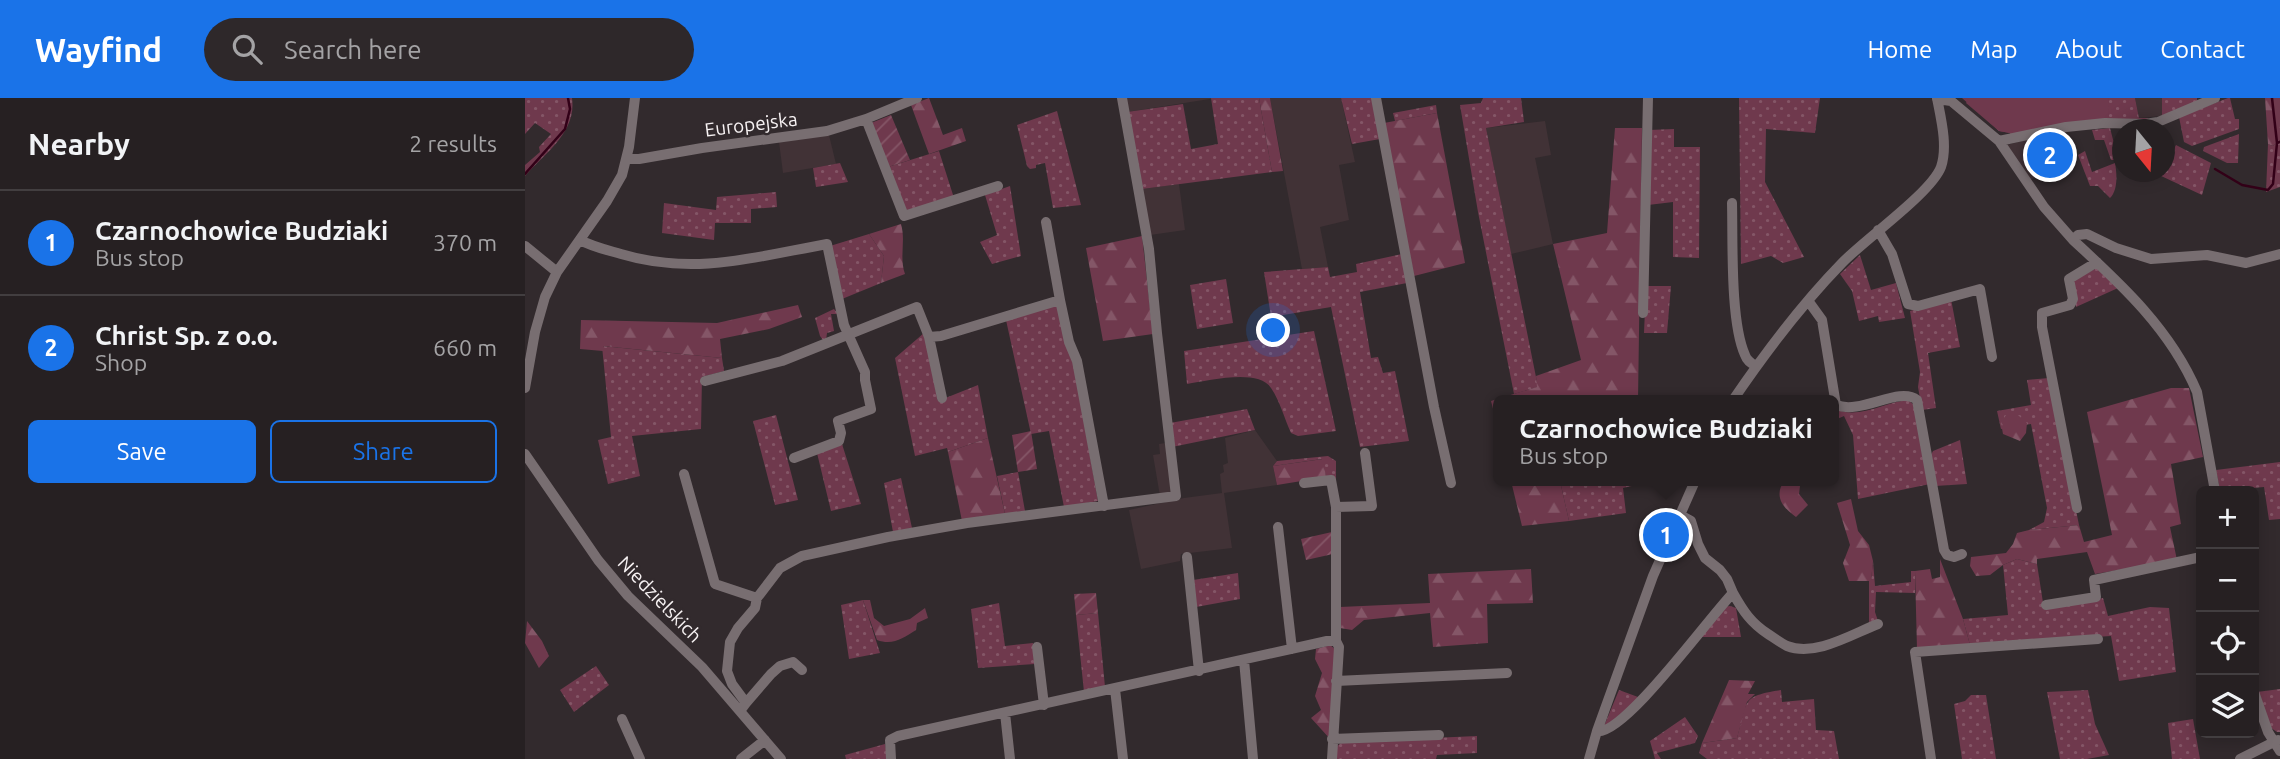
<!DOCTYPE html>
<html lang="en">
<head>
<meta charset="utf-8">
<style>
	:root { --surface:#262022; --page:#2e282a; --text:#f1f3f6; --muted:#a4a3a5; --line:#423e40; --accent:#1a73e8 }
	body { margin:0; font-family:Ubuntu,sans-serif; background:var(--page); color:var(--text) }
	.controls { position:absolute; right:21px; bottom:21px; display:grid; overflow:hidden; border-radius:10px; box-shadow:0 4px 18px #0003 }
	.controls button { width:63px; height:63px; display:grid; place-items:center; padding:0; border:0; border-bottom:2px solid var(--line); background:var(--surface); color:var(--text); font:35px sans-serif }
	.compass { position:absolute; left:1587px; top:21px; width:63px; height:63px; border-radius:50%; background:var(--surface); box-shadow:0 4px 18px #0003; rotate:162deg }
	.you { position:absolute; left:749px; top:233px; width:24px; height:24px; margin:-18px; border:5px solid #fff; border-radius:50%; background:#1a73e8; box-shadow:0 0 0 10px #1a73e833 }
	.badge { display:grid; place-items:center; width:46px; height:46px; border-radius:50%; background:var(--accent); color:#fff; font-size:23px; font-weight:700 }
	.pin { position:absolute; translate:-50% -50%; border:4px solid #fff; box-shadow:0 2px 7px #0006 }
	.popup { position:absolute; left:968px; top:297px; width:346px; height:91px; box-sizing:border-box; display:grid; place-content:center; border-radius:10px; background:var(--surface); filter:drop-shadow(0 2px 5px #0005); font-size:23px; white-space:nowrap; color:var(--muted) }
	.popup b { font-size:26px; color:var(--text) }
	.popup::after { content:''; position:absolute; left:50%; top:100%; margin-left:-14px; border:14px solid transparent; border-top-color:var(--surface) }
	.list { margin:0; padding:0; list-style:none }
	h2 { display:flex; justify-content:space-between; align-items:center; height:91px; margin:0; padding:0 28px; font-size:30px }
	h2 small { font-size:23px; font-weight:400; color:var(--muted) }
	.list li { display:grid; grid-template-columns:46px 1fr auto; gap:21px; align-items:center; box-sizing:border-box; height:105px; padding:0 28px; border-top:2px solid var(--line) }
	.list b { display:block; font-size:26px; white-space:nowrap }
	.list p { margin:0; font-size:23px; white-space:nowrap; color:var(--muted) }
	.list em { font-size:23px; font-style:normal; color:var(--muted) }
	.actions { display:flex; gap:14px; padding:21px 28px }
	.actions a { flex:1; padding:16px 0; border:2px solid var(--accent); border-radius:10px; text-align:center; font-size:24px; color:var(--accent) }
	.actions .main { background:var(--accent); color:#fff }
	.icon { flex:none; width:38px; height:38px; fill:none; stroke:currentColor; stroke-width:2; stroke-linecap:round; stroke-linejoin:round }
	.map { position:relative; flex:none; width:1755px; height:661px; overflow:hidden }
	header { display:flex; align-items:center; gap:42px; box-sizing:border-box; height:98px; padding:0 35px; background:var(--accent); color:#fff }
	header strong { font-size:33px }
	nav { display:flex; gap:38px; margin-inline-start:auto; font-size:24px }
	.search { width:490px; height:63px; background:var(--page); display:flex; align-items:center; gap:18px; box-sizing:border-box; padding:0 24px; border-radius:38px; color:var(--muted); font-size:26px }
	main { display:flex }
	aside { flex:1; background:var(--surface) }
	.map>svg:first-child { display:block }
	.built { fill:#413236 }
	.grass { fill:url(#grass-dots) }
	.forest { fill:url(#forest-firs) }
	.garden { fill:url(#garden-furrows) }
	.pitch { fill:#6f394d }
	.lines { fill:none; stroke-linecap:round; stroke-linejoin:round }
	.stream { stroke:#320017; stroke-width:2.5 }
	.minor { stroke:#786e71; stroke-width:10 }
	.labels { text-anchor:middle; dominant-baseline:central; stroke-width:5; stroke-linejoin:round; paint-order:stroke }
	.street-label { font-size:19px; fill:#f7f2f3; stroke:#322a2d }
</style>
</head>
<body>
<header>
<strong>Wayfind</strong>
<div class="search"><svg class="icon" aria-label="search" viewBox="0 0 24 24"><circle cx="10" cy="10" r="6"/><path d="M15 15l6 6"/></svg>Search here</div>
<nav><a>Home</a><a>Map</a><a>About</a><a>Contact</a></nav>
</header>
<main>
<aside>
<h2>Nearby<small>2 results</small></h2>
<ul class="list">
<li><span class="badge">1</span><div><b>Czarnochowice Budziaki</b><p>Bus stop</p></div><em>370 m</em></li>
<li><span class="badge">2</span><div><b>Christ Sp. z o.o.</b><p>Shop</p></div><em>660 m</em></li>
</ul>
<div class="actions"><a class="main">Save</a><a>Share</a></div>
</aside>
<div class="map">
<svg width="1755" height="661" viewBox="0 0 1755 661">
	<defs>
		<pattern id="grass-dots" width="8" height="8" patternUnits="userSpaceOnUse" patternTransform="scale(1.75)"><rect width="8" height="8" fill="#6f394d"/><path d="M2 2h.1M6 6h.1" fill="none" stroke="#845667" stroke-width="1.8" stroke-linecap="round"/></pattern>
		<pattern id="forest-firs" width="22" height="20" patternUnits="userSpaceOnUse" patternTransform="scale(1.75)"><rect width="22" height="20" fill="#6f394d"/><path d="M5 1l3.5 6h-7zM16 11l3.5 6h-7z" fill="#845667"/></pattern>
		<pattern id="garden-furrows" width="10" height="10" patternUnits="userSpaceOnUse" patternTransform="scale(1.75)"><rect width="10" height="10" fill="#6f394d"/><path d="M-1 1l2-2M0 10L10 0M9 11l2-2" fill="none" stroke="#845667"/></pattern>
	</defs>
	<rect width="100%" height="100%" fill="#322a2d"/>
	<path class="built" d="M600 0H691L602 14Z
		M745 0H816L830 64 814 67 824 122 795 129 803 169 777 171Z
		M1610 0H1637V18L1614 20Z
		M1020 23 1026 57 1010 60 1028 146 986 156 961 30Z
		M1527 35 1541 62 1505 82 1482 47Z
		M304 37 311 66 258 75 254 44Z
		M654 86 660 132 625 137 617 91Z
		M730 332 752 363 748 368 752 387 699 395 707 450 656 456 655 463 616 471 604 412 659 400 697 395 695 376 699 374 698 367 703 365 700 340Z
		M641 345 648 394 635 398 628 357 635 356 634 346Z"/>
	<path class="grass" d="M0 0H47C52 34 20 55 0 78V67L15 54 14 49 26 36 10 25 0 36Z
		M686 0H734L747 74 617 91 602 14 658 6 666 51 693 46Z
		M816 0H848L855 41 827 46Z
		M958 0H996L999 24 961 30 1013 289 989 296 953 114 935 7 956 5Z
		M1214 0H1295L1290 35 1241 31 1240 84 1279 159 1258 165 1246 158 1216 166Z
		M1437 0H1610L1614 20H1623L1622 22 1484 38 1485 35 1474 33Z
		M1637 0H1672V3L1637 18Z
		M1703 0H1705L1710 21H1714V31L1667 48 1659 44 1654 19Z
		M911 7 912 15 870 23 868 15Z
		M532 13 556 107 528 110 520 65 511 67V70L505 71 502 68 492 27Z
		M1585 30 1594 65 1591 62H1586L1579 42H1570L1567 32Z
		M1149 31V49H1175L1174 160 1148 159V104L1123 107 1124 32Z
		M1714 36 1713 65H1702L1678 53 1679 49Z
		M1755 42V89L1741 94 1743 46 1748 48Z
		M1651 47 1686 65 1677 97 1634 77 1636 74H1640V68Z
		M414 53 429 100 387 114 380 111 363 69Z
		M1560 53 1567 74 1590 65C1592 76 1593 92 1585 100L1573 88H1565L1553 57Z
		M315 65 323 84 291 89 288 70Z
		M485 88 496 158 467 166 455 144 472 137 460 97Z
		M251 94 252 109 226 111V125H190L189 142 137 135 139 105 191 112 192 99Z
		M344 136 359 158 356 185 317 201 305 148Z
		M877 156 882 185 835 194 846 260 853 259 858 275 870 273 884 343 835 349 806 209 746 219 739 174 803 169 805 179 832 174 831 166Z
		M1335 157 1346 192 1371 185 1380 220 1354 224 1353 218 1334 223 1327 193 1315 176Z
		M1572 170 1593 190 1551 209 1547 183Z
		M701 181 708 225 672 231 665 187Z
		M1121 188H1146L1142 235H1119Z
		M1426 201 1435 249 1403 255 1411 310 1397 312 1393 289 1395 274 1385 213Z
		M532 207 548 261 573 403 539 409 524 333 506 336 481 222Z
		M309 211 313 216H306L309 233 302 235 301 242H298L295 238 290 220Z
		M789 233 811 333 773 338 766 335C759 320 755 303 746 290 733 270 683 283 662 286L659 253Z
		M399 235 413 303 453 287 463 340 423 354 422 350 390 358 370 260Z
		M77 248 197 260 199 273 177 279 176 331 107 338 115 378 83 386 73 342 86 339Z
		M1524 280 1554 427 1504 432 1519 424 1522 410 1506 326 1476 331 1472 313 1506 307 1502 282Z
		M1383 302 1389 307 1405 386 1333 401 1328 337 1319 318 1310 322 1309 310C1331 323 1360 304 1383 302Z
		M722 311 730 332 647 349 645 325Z
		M251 317 273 402 250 407 228 323Z
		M1435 342 1442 386 1410 388 1405 359 1408 353Z
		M317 346 336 406 306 413 292 355Z
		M803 358 811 363V381L801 379 797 361 748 368 752 363Z
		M1755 364V421L1744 422 1739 389 1695 393 1691 372Z
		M493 374 500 413 480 416 472 378Z
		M376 380 387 430 368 434 359 385Z
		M1035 383H1120V385L1098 390 1101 415 1044 423Z
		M1492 461 1512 466 1519 511 1578 500 1583 518 1625 509 1644 510 1651 574 1594 583 1586 538 1445 547 1438 521 1483 517 1478 467Z
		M1348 463 1350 488 1386 484V473H1390V495L1351 494 1350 514 1353 523 1344 527V483L1346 482Z
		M713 475 715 501 671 509 668 482Z
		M338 502 355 555 324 561 316 507Z
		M474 505 480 548 508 545 510 566 453 570 446 511Z
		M1205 508 1211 510 1216 539H1176L1198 509Z
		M573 515 580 589 559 594 551 517Z
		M71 568 84 587 49 614 35 592Z
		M1755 591V634H1752L1746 630 1732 594Z
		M1094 592 1113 599 1097 619 1079 628Z
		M1256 592 1257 604 1289 601 1291 632 1309 633 1314 661H1182L1174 655 1177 645 1212 640C1223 603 1215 598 1256 592Z
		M1563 592 1570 626 1584 657 1562 661H1535L1522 594Z
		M1446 597H1461L1471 661H1437L1429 606 1440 603Z
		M1160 619 1173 638 1170 645 1132 655 1136 661H1130L1125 643Z
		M1668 621 1675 661H1647L1643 625Z
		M952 638V655L912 657 911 661H811L810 650 817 644Z
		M360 646 363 661H321L320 657Z"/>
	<path class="forest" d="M404 0 418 37 437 30 441 43 404 56 386 7Z
		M734 0H745L758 73 747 74Z
		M1740 0H1755V42L1748 48 1743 46Z
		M912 15 940 165 889 178 859 25Z
		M1090 30H1117L1113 302H973V330L966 303 1012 289 1011 278 1056 262 1028 146 1082 135Z
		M376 126C381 143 374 159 380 176L356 185 359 158 344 136Z
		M617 138 628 236 578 243 561 150Z
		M273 207 277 219 244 231 195 241 197 260 78 248V253L55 251 56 222 192 225Z
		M1646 290H1664L1678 359 1646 366 1656 426 1645 429 1652 462 1570 476 1562 454 1512 461V466L1492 461 1478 467 1465 477 1451 478 1445 468 1446 459 1481 455 1488 446 1492 435 1504 432 1554 427 1559 444 1587 437 1562 314Z
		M1481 317 1494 318 1502 325 1501 335 1495 343 1478 336 1476 325Z
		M463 340 480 416 437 423 423 354Z
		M798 361 801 379 752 387 748 368Z
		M986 383H1035L1044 423 997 428Z
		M1259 383H1283L1275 388 1274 396 1283 407 1271 419C1257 409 1249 398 1259 383Z
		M1326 401 1333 433 1344 447 1348 463 1346 483H1324L1318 465 1325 447 1312 405Z
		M1415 461 1438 521 1445 547 1392 551 1390 473 1405 471 1407 481 1415 479Z
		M1006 471 1008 505 962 506 963 545 908 549 905 515 839 522 827 532 815 530V509L905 505 903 476Z
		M338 502H345L349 520 359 528 385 521 400 510 403 520 392 525 391 532C378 540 368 548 352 542Z
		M2 523 17 543 24 558 14 570 0 545Z
		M805 547 810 551 806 642 786 620 796 612 790 598 797 575 790 561 791 551Z
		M1204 582 1230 583 1223 596H1230L1222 604 1212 640 1177 645Z"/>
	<path class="garden" d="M366 17 385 62 363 69 346 25Z
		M506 333 512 371 493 374 487 337Z
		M807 434 808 456 781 462 776 441Z
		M571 495 573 515 551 517 549 496Z"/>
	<path class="pitch" d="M1444 0H1584L1583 23 1490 36 1474 33 1441 5Z"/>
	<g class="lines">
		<path class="stream" d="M1747 0 1752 45 1755 44
			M1690 71 1717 87 1743 92 1748 86 1752 45
			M0 76 40 31 45 11 43 0"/>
		<path class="minor" d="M851 0 909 309 926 385
			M1412 1 1426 3 1474 43 1519 109 1548 142 1553 137 1562 136 1591 150 1626 161 1682 157 1721 165 1755 156
			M341 21 379 118 473 88
			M1474 43 1541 29 1580 25 1620 26 1633 24 1690 0
			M102 61H114L177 50 302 33 341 21 392 0
			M1207 105C1208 143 1205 224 1220 257 1222 263 1226 265 1231 268
			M1353 132 1367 156 1383 206 1393 208 1455 191 1467 259
			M55 142C68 149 82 152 96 156 169 178 230 159 302 146L319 227 340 274V282L346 311 313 323 316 335 314 343 269 360
			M1548 142C1596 186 1646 232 1672 294L1690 393
			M0 148 32 174
			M535 202 544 244 552 263 579 408
			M1284 204 1297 222 1311 307C1336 317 1374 288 1392 302L1419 452 1422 457 1429 459 1437 456
			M1118 215 1123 0
			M404 239 417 300
			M180 283 257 263 392 209 404 239 416 238 535 202 521 124
			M0 290 10 234 20 199 32 174 82 103 97 77 104 49 110 0
			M1208 302C1240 255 1278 205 1317 165 1340 141 1406 95 1416 69 1423 48 1416 21 1412 0
			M0 356 73 462 103 498 177 569 256 661
			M159 376 190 486 232 500
			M779 385 806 382 811 409V543
			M811 409 847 408 840 355
			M1552 410 1517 229V215L1545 207 1548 201 1544 181 1572 164
			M753 429 767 551
			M662 459 674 573
			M1208 495C1218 513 1226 525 1243 536 1249 540 1256 545 1262 548 1291 559 1327 536 1353 526
			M1521 507 1571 499 1569 482 1676 459
			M512 549 519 607
			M719 562 728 661
			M811 583 982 575
			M590 591 598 661
			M1729 594 1743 634 1755 653
			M221 605 246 576 255 568 268 564 277 572
			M215 613 221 605 207 586 202 573 205 544 213 530 230 510 232 500 255 470 277 458 363 439 442 425 651 398 632 235 624 151 597 0
			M480 615 485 661
			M97 621 115 661
			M1072 633C1098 639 1186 517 1208 495L1202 481 1195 472 1180 460 1173 446 1166 423 1155 417
			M807 641 914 637
			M216 661 240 642
			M366 661 365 642 373 638 802 543H811L814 549 807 661
			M1064 661 1072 633 1128 478 1170 383
			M1406 661 1390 554 1573 541
			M1715 661 1753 642"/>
	</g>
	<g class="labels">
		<g class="street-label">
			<text transform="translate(226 26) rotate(-7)">Europejska</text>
			<text transform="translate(135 501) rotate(46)">Niedzielskich</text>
		</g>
	</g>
</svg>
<div class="controls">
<button>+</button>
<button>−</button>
<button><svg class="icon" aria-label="locate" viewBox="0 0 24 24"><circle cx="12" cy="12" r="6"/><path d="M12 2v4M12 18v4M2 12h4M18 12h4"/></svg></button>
<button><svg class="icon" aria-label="layers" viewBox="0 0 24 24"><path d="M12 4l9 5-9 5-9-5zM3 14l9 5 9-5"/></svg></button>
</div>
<svg class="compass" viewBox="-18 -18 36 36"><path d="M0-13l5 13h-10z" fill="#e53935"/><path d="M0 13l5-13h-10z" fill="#a4a3a5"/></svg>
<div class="you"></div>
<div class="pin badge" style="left:1141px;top:437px">1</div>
<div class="popup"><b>Czarnochowice Budziaki</b>Bus stop</div>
<div class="pin badge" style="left:1525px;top:57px">2</div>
</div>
</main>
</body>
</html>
